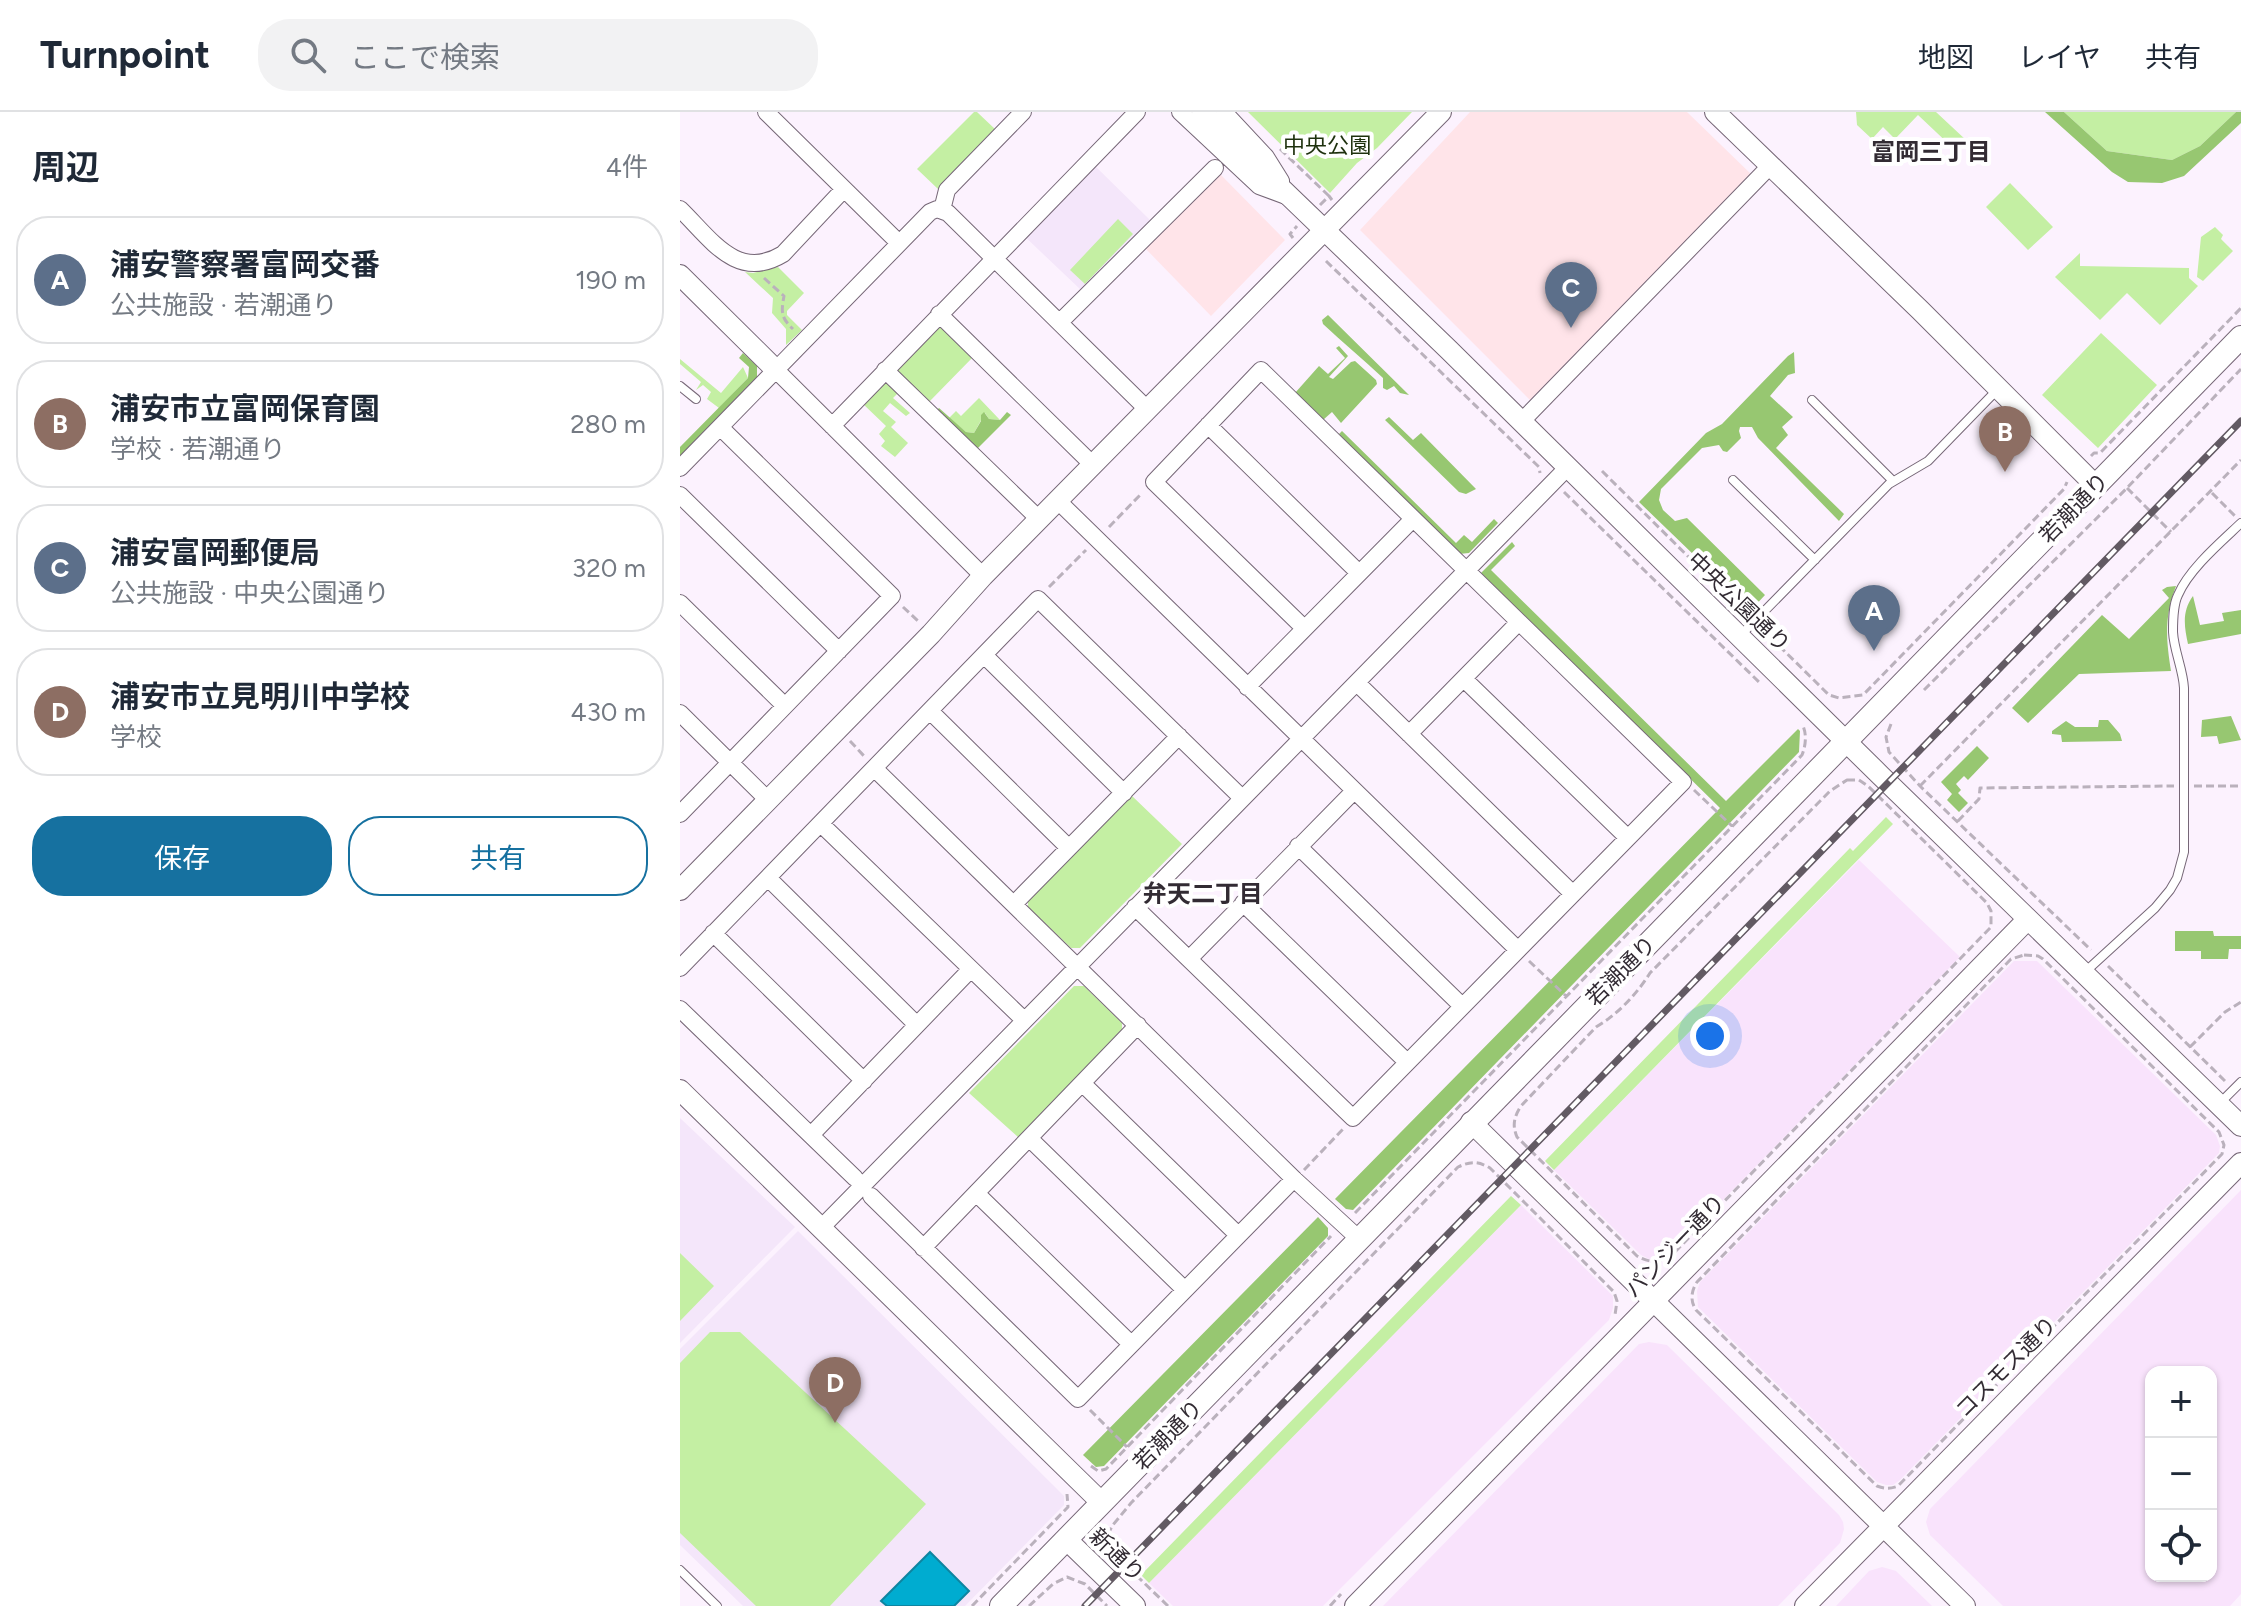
<!DOCTYPE html>
<html lang="ja">
<head>
<meta charset="utf-8">
<style>
	:root { --surface:#fff; --page:#f2f2f3; --text:#1f2937; --muted:#747a83; --line:#e0e1e3; --accent:#1671a0 }
	body { margin:0; font-family:Figtree,"Noto Sans JP",sans-serif; background:var(--page); color:var(--text) }
	.controls { position:absolute; right:24px; bottom:24px; display:grid; overflow:hidden; border-radius:16px; box-shadow:0 2px 6px #0004 }
	.controls button { width:72px; height:72px; display:grid; place-items:center; padding:0; border:0; border-bottom:2px solid var(--line); background:var(--surface); color:var(--text); font:40px sans-serif }
	.you { position:absolute; left:1030px; top:924px; width:28px; height:28px; margin:-20px; border:6px solid #fff; border-radius:50%; background:#1a73e8; box-shadow:0 0 0 12px #1a73e833 }
	.badge { display:grid; place-items:center; width:52px; height:52px; border-radius:50%; background:var(--accent); color:#fff; font-size:26px; font-weight:700 }
	.pin { position:absolute; translate:-50% -66px; filter:drop-shadow(0 2px 4px #0008) }
	.pin::after { content:''; position:absolute; top:42px; width:28px; height:24px; background:inherit; clip-path:polygon(0 0,100% 0,50% 100%) }
	.list { margin:0; padding:0; list-style:none }
	h2 { display:flex; justify-content:space-between; align-items:center; height:104px; margin:0; padding:0 32px; font-size:34px }
	h2 small { font-size:26px; font-weight:400; color:var(--muted) }
	.list li { display:grid; grid-template-columns:52px 1fr auto; gap:24px; align-items:center; box-sizing:border-box; height:128px; margin:0 16px 16px; padding:0 16px; border:2px solid var(--line); border-radius:32px }
	.list b { display:block; font-size:30px; white-space:nowrap }
	.list p { margin:0; font-size:26px; white-space:nowrap; color:var(--muted) }
	.list em { font-size:26px; font-style:normal; color:var(--muted) }
	.actions { display:flex; gap:16px; padding:24px 32px }
	.actions a { flex:1; padding:18px 0; border:2px solid var(--accent); border-radius:32px; text-align:center; font-size:28px; color:var(--accent) }
	.actions .main { background:var(--accent); color:#fff }
	.icon { flex:none; width:44px; height:44px; fill:none; stroke:currentColor; stroke-width:2; stroke-linecap:round; stroke-linejoin:round }
	.map { position:relative; flex:none; width:1561px; height:1494px; overflow:hidden }
	header { display:flex; align-items:center; gap:48px; box-sizing:border-box; height:112px; padding:0 40px; background:var(--surface); border-bottom:2px solid var(--line) }
	header strong { font-size:38px }
	nav { display:flex; gap:44px; margin-inline-start:auto; font-size:28px }
	.search { width:560px; height:72px; background:var(--page); display:flex; align-items:center; gap:20px; box-sizing:border-box; padding:0 28px; border-radius:32px; color:var(--muted); font-size:30px }
	main { display:flex }
	aside { flex:1; background:var(--surface) }
	.map>svg:first-child { display:block }
	.commercial { fill:#ffe4e9 }
	.built { fill:#f9e3fc; fill-rule:evenodd }
	.education { fill:#f4e6fa }
	.green { fill:#c4efa3 }
	.forest { fill:#97c771 }
	.water { fill:#00acd0; stroke:#0f85a1; stroke-width:2 }
	.lines { fill:none; stroke-linecap:round; stroke-linejoin:round }
	.service-casing { stroke:#766777; stroke-width:10 }
	.minor-casing { stroke:#766777; stroke-width:18 }
	.tertiary-casing { stroke:#766777; stroke-width:22 }
	.secondary-casing { stroke:#766777; stroke-width:24 }
	.path { stroke:#bab1bc; stroke-width:3; stroke-dasharray:8 4; stroke-linecap:butt }
	.service { stroke:#fff; stroke-width:8 }
	.minor { stroke:#fff; stroke-width:16 }
	.tertiary { stroke:#fff; stroke-width:20 }
	.secondary { stroke:#fff; stroke-width:22 }
	.rail-casing { stroke:#625a63; stroke-width:7 }
	.rail { stroke:#fff; stroke-width:4; stroke-dasharray:12; stroke-linecap:butt }
	.labels { text-anchor:middle; dominant-baseline:central; stroke-width:8; stroke-linejoin:round; paint-order:stroke }
	.park-label { font-size:22px; fill:#1e310e; stroke:#fff }
	.street-label { font-size:22px; fill:#322b33; stroke:#fff }
	.neighbourhood-label { font-size:24px; font-weight:bold; fill:#322b33; stroke:#fff }
</style>
</head>
<body>
<header>
<strong>Turnpoint</strong>
<div class="search"><svg class="icon" aria-label="search" viewBox="0 0 24 24"><circle cx="10" cy="10" r="6"/><path d="M15 15l6 6"/></svg>ここで検索</div>
<nav><a>地図</a><a>レイヤ</a><a>共有</a></nav>
</header>
<main>
<aside>
<h2>周辺<small>4件</small></h2>
<ul class="list">
<li><span class="badge" style="background:#5c6f8a">A</span><div><b>浦安警察署富岡交番</b><p>公共施設 · 若潮通り</p></div><em>190 m</em></li>
<li><span class="badge" style="background:#8d6e63">B</span><div><b>浦安市立富岡保育園</b><p>学校 · 若潮通り</p></div><em>280 m</em></li>
<li><span class="badge" style="background:#5c6f8a">C</span><div><b>浦安富岡郵便局</b><p>公共施設 · 中央公園通り</p></div><em>320 m</em></li>
<li><span class="badge" style="background:#8d6e63">D</span><div><b>浦安市立見明川中学校</b><p>学校</p></div><em>430 m</em></li>
</ul>
<div class="actions"><a class="main">保存</a><a>共有</a></div>
</aside>
<div class="map">
<svg width="1561" height="1494" viewBox="0 0 1561 1494">
	<rect width="100%" height="100%" fill="#fcf2fe"/>
	<path class="commercial" d="M790 0H1007L1072 63 850 288 680 118Z
		M539 61 605 128 531 204 464 135Z"/>
	<path class="built" d="M1179 748 1280 845 994 1138 977 1148H971L961 1143 874 1058Z
		M1334 849H1357L1536 1023 1540 1034 1539 1041 1220 1368 1213 1373H1206L1197 1370 1018 1195 1017 1179 1020 1170Z
		M1561 1078V1482L1550 1494H1323L1250 1423 1246 1410 1250 1397ZM1471 1260H1531V1464H1471Z
		M841 1093 933 1184V1196L929 1208 643 1494H493L469 1471Z
		M969 1230 987 1233 1159 1403 1163 1410 1164 1417 1160 1431 1098 1494H703L959 1232Z
		M1202 1455 1216 1459 1252 1494H1156L1189 1459Z"/>
	<path class="education" d="M411 50 470 108 401 178 341 121Z
		M0 1006 115 1115 0 1231Z
		M118 1119 384 1384V1393L285 1494H63L0 1433V1237Z"/>
	<path class="green" d="M294 0H297L316 18 258 77 237 57Z
		M568 0H732L697 36 677 51 650 81Z
		M1176 0H1256L1286 28 1274 37 1238 3 1215 27 1203 15 1192 27 1177 13Z
		M1384 0H1556L1520 34 1492 48 1427 39Z
		M1330 71 1373 115 1348 138 1306 95Z
		M438 107 453 122 405 172 390 158Z
		M1535 115 1543 123 1541 127 1553 139 1523 169 1517 165 1521 125Z
		M1400 141V154L1509 156V166L1518 174 1480 213 1447 181 1420 208 1375 165Z
		M98 155 124 181 107 199V203L122 218 106 233V217L92 201 93 186 65 160 73 161Z
		M259 211 294 244 249 290 215 256Z
		M1421 221 1477 273 1418 336 1362 283Z
		M0 247 41 281 63 255 68 266 39 296 27 287 31 280 23 273 16 278 21 270 0 252Z
		M210 270 219 280 213 286 230 301 226 304 210 291 203 299 216 310 211 315 228 331 215 345 201 334 205 329 199 322 206 314 182 291 203 271Z
		M299 286 320 308 309 307 305 301 294 321 286 320 269 306 276 299 281 304Z
		M451 683 502 732 400 836H391L348 795V787Z
		M1206 705 1213 712 874 1058 865 1049 1170 736 1173 739Z
		M394 874H404L442 911V921L339 1026 289 981Z
		M831 1084 841 1093 469 1471 461 1463Z
		M0 1141 34 1174 0 1209Z
		M30 1220H60L246 1392 150 1494H76L0 1421V1251Z"/>
	<path class="forest" d="M1365 0H1384L1427 39 1492 48 1520 34 1556 0H1561V11L1504 64 1482 71 1448 70 1432 60Z
		M648 203 729 283 720 281 714 274 707 278 703 276V266C683 247 663 231 643 212L642 208Z
		M659 234 668 244 649 265 653 267 671 250 675 249 696 268 697 272 661 311 652 300 643 308 615 281 639 254 648 262 665 246 656 236Z
		M1114 240 1115 261 1108 263 1090 284 1113 305 1102 315 1108 323 1096 336 1164 402 1159 409 1078 326 1072 315H1060L1059 319 1061 326 1047 340 1043 339 1039 333 1022 336 981 377 979 388 983 398 995 409 1007 406 1085 483 1071 498 959 390 1026 321 1042 312 1108 244Z
		M63 241 77 254V265L0 344V335L68 266 69 255 59 246Z
		M259 296 286 320 294 321 301 309V303L304 300 309 307 320 308 327 300 331 303 297 337 257 298Z
		M709 305 733 328 741 321 796 377 786 382 779 380 705 308Z
		M662 319 776 431 784 423 792 430 814 407 818 411 789 441 779 442 659 322Z
		M832 430 835 434 811 458 1046 689 1118 617 1120 619 1119 640 673 1098 666 1097 655 1087 1040 696 801 461Z
		M1496 474C1484 506 1486 526 1491 559L1399 562 1348 611 1332 596 1422 503 1449 527 1489 486 1482 478 1487 475Z
		M1513 484 1520 513 1544 509 1542 501 1561 498V522L1508 532C1504 514 1502 499 1513 484Z
		M1551 604 1561 628 1539 632 1537 624 1521 625 1522 608Z
		M1419 608H1428L1440 622 1442 629 1382 630 1381 623 1372 622V619L1386 609 1395 615H1418Z
		M1297 634 1309 646 1288 668 1284 664 1276 672 1281 678 1278 681 1288 691 1279 700 1267 688 1272 682 1261 670Z
		M1495 819H1533L1534 824H1561V837H1549L1548 847H1521V839H1495Z
		M638 1105 648 1116V1124L424 1354 416 1355 403 1343Z"/>
	<path class="water" d="M250 1440 289 1479 274 1494H207L201 1489Z"/>
	<g class="lines">
		<defs>
			<path id="service" d="M0 274 16 287
				M1132 288 1213 369
				M1053 368 1135 448
				M1060 524 1209 372 1248 349 1318 277
				M1405 860 1475 796 1490 778 1497 766 1504 740V576C1503 557 1494 539 1493 520 1493 508 1493 493 1498 483 1509 457 1541 430 1561 411
				M1539 992 1561 970
				M0 1458 37 1494"/>
			<path id="minor" d="M86 0 219 131
				M500 0 579 74 606 84
				M544 0 586 45 601 69
				M0 97C31 127 57 170 103 142L164 77
				M262 98 267 78 343 0
				M259 202 413 353
				M380 210 535 56
				M96 258 303 464
				M205 258 360 408
				M841 310 1090 54
				M528 313 679 461
				M152 314 457 0
				M0 356 250 100 257 97 268 101 468 298
				M0 383 159 539
				M378 389 837 837
				M0 491 105 594
				M304 543 444 681
				M784 567 948 726
				M677 571 892 781
				M567 575 733 407
				M250 599 389 736
				M0 601 89 689
				M729 622 839 510
				M194 656 614 1067 678 1126
				M0 702 212 484 40 315
				M141 712 344 908
				M618 734 782 894
				M88 766 237 913
				M563 791 727 950
				M334 792 499 624
				M455 795 673 1006 1003 670 581 258 474 370 624 516
				M33 821 184 969
				M509 847 674 679
				M0 856 358 487 562 686
				M0 897 175 1066
				M402 971 558 1123
				M131 1023 291 857
				M349 1026 505 1178
				M296 1081 451 1232
				M191 1084 398 1287 614 1067
				M141 1116 888 355
				M243 1136 458 913"/>
			<path id="tertiary" d="M522 0 769 238 1201 664 1561 1014
				M1035 0 1240 198 1416 374
				M0 163 96 258
				M0 778 251 522 303 464 761 0
				M0 978 422 1391
				M791 1010 1285 1494
				M386 1427 455 1494
				M675 1494 1348 807
				M1125 1494 1561 1051"/>
			<path id="secondary" d="M321 1494C734 1070 1148 648 1561 225"/>
		</defs>
		<use href="#service" class="service-casing"/>
		<use href="#minor" class="minor-casing"/>
		<use href="#tertiary" class="tertiary-casing"/>
		<use href="#secondary" class="secondary-casing"/>
		<path class="path" d="M600 37 649 84
			M640 93 649 84 652 88
			M613 126 610 122 617 114
			M646 149 859 355 860 361
			M84 166 104 184C101 200 101 206 113 217
			M1411 344 1414 341H1420L1561 196
			M922 359 1065 501
			M1447 376 1491 420
			M884 380 1079 570
			M1532 381 1555 404
			M429 415 462 381
			M369 475 406 438
			M223 495 238 509
			M1082 517 1149 583 1159 586 1183 583 1384 377 1387 370
			M1244 578 1447 376 1561 257
			M1211 612 1206 625 1209 640 1240 674 1411 838
			M170 629 184 644
			M1167 668H1179L1188 674 1307 791 1311 799V815L994 1141C979 1151 972 1152 957 1144L837 1025C832 1013 834 1005 841 994L916 915C937 903 957 882 970 861L1150 679Z
			M1240 674 1561 348
			M1514 674H1561
			M1014 678 1052 714
			M1278 709 1299 687 1300 676 1494 674
			M1344 843 1358 844 1363 847 1539 1020 1544 1033 1542 1042 1218 1374C1210 1377 1205 1377 1197 1374L1016 1198C1010 1189 1011 1179 1017 1170L1331 847Z
			M849 849 886 884
			M1428 854 1545 969
			M1510 935 1545 900 1561 890
			M624 1058 663 1017
			M675 1101 1122 643C1126 633 1127 621 1122 612
			M410 1298 447 1335
			M411 1354 418 1359 426 1357 651 1124
			M292 1494 388 1395 387 1382
			M349 1494 373 1472 387 1465 405 1472 427 1494
			M488 1494 431 1439 427 1425 432 1414 451 1391 778 1055C791 1049 798 1049 810 1056L934 1180 937 1189 935 1203
			M650 1494 661 1482"/>
		<use href="#service" class="service"/>
		<use href="#minor" class="minor"/>
		<use href="#tertiary" class="tertiary"/>
		<use href="#secondary" class="secondary"/>
		<defs>
			<path id="rail" d="M405 1494 1561 309"/>
		</defs>
		<use href="#rail" class="rail-casing"/>
		<use href="#rail" class="rail"/>
	</g>
	<g class="labels">
		<g class="park-label">
			<text x="647" y="33">中央公園</text>
		</g>
		<g class="street-label">
			<text transform="translate(1394 396) rotate(-46)">若潮通り</text>
			<text transform="translate(1059 490) rotate(44)">中央公園通り</text>
			<text transform="translate(941 859) rotate(-45)">若潮通り</text>
			<text transform="translate(995 1134) rotate(-46)">パンジー通り</text>
			<text transform="translate(1326 1255) rotate(-45)">コスモス通り</text>
			<text transform="translate(488 1323) rotate(-46)">若潮通り</text>
			<text transform="translate(437 1443) rotate(44)">新通り</text>
		</g>
		<g class="neighbourhood-label">
			<text x="1251" y="39">富岡三丁目</text>
			<text x="523" y="781">弁天二丁目</text>
		</g>
	</g>
</svg>
<div class="controls">
<button>+</button>
<button>−</button>
<button><svg class="icon" aria-label="locate" viewBox="0 0 24 24"><circle cx="12" cy="12" r="6"/><path d="M12 2v4M12 18v4M2 12h4M18 12h4"/></svg></button>
</div>
<div class="you"></div>
<div class="pin badge" style="left:1194px;top:539px;background:#5c6f8a">A</div>
<div class="pin badge" style="left:1325px;top:360px;background:#8d6e63">B</div>
<div class="pin badge" style="left:891px;top:216px;background:#5c6f8a">C</div>
<div class="pin badge" style="left:155px;top:1311px;background:#8d6e63">D</div>
</div>
</main>
</body>
</html>
